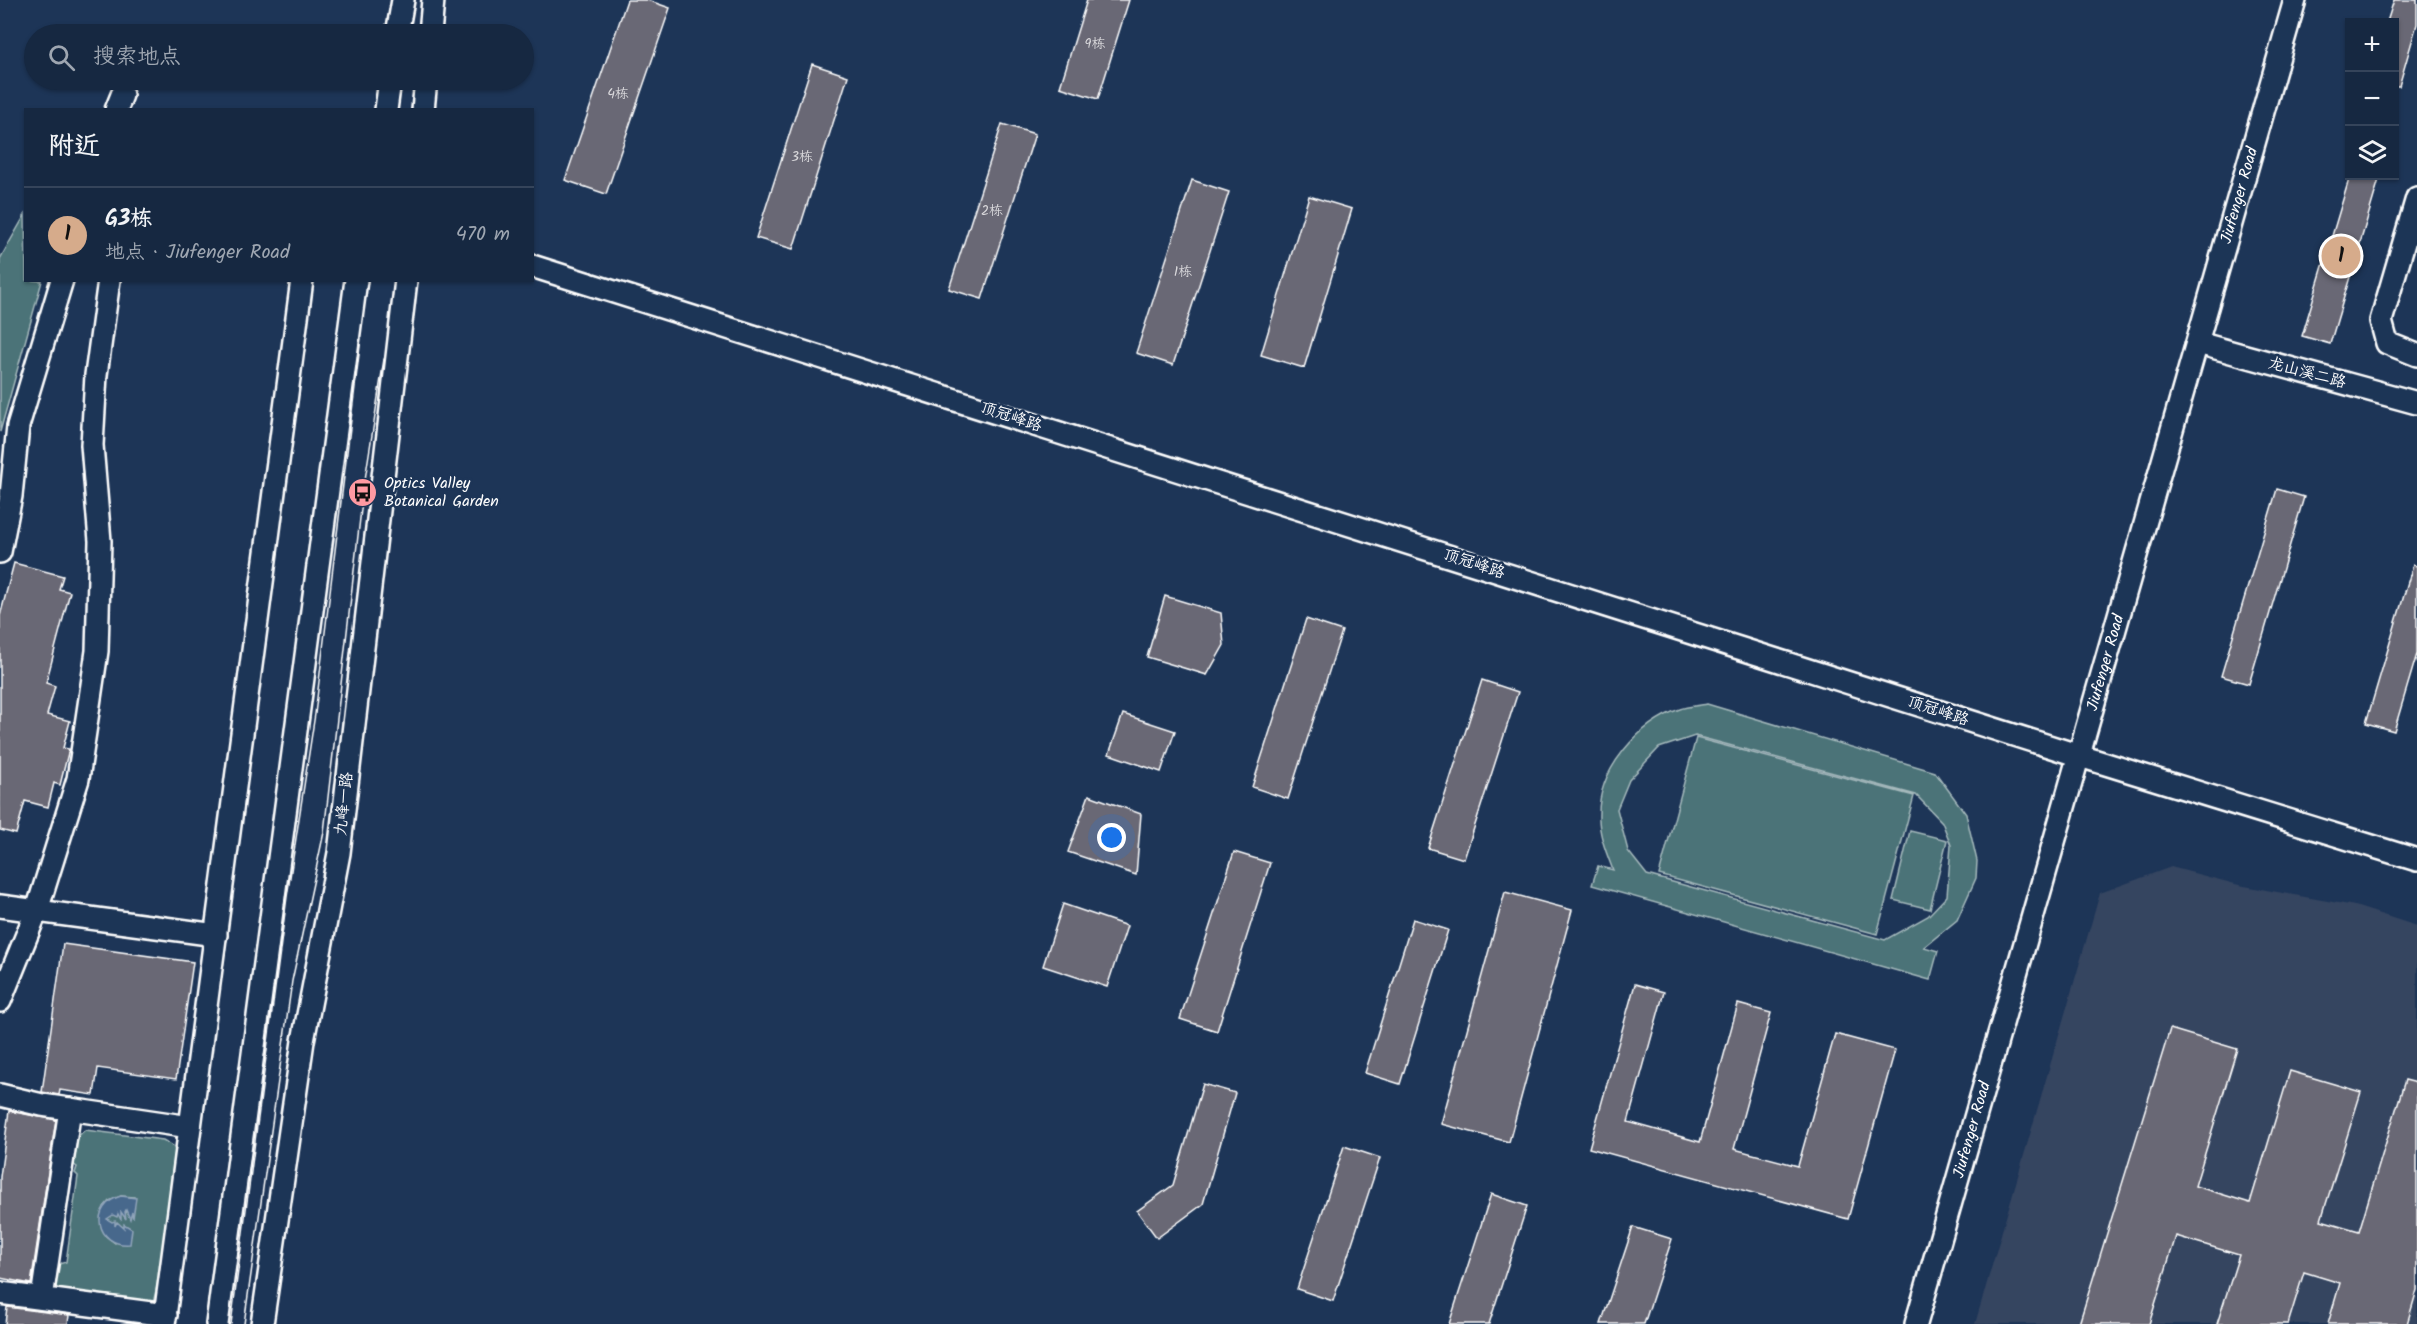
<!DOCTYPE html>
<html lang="zh">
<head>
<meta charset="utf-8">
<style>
	:root { --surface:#162841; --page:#1f3048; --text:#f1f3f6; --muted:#9ea6b1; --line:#35445a; --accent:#d6ab8b }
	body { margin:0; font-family:Kalam,"LXGW WenKai TC",sans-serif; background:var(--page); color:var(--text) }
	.controls { position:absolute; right:18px; top:18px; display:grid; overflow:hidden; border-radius:0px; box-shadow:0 2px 4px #0004 }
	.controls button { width:54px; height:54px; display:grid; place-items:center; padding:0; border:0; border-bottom:2px solid var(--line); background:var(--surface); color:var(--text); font:30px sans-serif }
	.you { position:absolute; left:1112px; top:838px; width:21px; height:21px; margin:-15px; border:4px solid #fff; border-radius:50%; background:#1a73e8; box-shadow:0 0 0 9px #1a73e833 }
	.badge { display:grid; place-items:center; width:39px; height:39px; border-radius:50%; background:var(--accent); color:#111; font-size:20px; font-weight:700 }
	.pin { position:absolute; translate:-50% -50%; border:3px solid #fff; box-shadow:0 2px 6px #0006 }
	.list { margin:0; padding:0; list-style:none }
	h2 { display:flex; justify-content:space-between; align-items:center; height:78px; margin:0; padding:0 24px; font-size:26px }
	h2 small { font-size:20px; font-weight:400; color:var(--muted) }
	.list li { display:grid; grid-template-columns:39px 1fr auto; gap:18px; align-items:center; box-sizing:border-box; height:96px; padding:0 24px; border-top:2px solid var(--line) }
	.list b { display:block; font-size:22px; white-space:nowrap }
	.list p { margin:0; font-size:20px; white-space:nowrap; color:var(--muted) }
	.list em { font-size:20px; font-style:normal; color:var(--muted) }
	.icon { flex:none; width:33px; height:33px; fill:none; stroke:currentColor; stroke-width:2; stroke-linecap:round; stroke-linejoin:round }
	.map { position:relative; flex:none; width:2417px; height:1324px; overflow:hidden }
	.search { position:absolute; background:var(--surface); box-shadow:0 2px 4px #0004; left:24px; top:24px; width:510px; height:66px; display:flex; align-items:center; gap:15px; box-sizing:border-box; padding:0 21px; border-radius:33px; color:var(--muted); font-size:22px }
	.panel { position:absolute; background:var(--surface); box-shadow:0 2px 4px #0004; left:24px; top:108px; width:510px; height:174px; border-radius:0px }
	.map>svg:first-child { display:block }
	.built { fill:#344460 }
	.green { fill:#4b7378; stroke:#a5b9bc; stroke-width:1.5; fill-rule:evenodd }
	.water { fill:#46688c; stroke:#90a4ba; stroke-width:1.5 }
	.building { fill:#696774; stroke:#fff; stroke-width:1.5 }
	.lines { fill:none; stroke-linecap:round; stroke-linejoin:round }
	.minor-casing { stroke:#fff; stroke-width:26 }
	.minor { stroke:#1d3557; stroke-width:21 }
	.tram { stroke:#fff; stroke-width:1.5 }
	.labels { text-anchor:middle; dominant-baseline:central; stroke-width:5; stroke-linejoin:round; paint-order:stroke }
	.number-label { font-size:14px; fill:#dad9dc }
	.street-label { font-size:16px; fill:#fff; stroke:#1d3557 }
	.poi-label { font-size:16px; fill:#fff; stroke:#1d3557; text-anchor:start }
</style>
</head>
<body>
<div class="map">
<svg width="2417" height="1324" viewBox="0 0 2417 1324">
	<rect width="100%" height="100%" fill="#1d3557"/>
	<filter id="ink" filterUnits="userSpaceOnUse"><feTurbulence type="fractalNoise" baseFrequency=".0167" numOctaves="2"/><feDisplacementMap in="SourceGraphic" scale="12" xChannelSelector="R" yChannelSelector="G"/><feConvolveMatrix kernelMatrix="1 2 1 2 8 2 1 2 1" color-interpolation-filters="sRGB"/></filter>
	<g filter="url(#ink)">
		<path class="built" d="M2171 867 2239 885 2355 906 2417 926V1324H1975L2100 893Z"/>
		<path class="green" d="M25 215 26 280 42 281 0 432V259Z
			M1707 704 1935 772 1966 814 1977 861 1976 878 1957 920 1924 947 1938 951 1930 980 1592 885 1598 866 1613 870C1606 852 1598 833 1599 813 1599 769 1639 723 1680 709 1688 706 1698 706 1707 704ZM1695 736 1916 795 1942 822 1951 845 1947 896 1928 916 1885 940 1647 875 1628 851 1617 809 1629 780 1659 748Z
			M1696 738 1914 796 1877 934 1659 875Z
			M1910 831 1947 840 1930 909 1893 900Z
			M85 1130 163 1140 173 1146 175 1151 158 1282 153 1303 58 1291 56 1287 59 1264 66 1262 78 1176 75 1173 77 1167 73 1164 75 1139ZM121 1196 134 1197 133 1216 132 1212 126 1210 125 1217 121 1211 120 1216 118 1214 108 1216 106 1219 115 1226 124 1228 125 1226 130 1230 115 1243 106 1236 104 1207 109 1201Z"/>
		<path class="water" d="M121 1196 136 1198 133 1218 132 1212 130 1219 126 1210 125 1212 126 1219 121 1212V1220L118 1214 117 1217 113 1215 107 1219 112 1222 115 1221V1226L117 1222 124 1228V1224L132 1229 130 1244C96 1247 88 1205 121 1196Z"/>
		<path class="building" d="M627 0H647L670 8 606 194 565 180Z
			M1087 0H1129L1098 99 1060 87Z
			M2394 0H2417V24L2399 86H2394V22H2387Z
			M812 64 848 76 793 249 756 238Z
			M1002 124 1035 134 982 299 949 289Z
			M2350 176H2380L2330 344 2302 336Z
			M1192 180 1229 192 1173 365 1136 353Z
			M1309 196 1352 209 1304 368 1261 355Z
			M2277 489 2304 497 2249 684 2221 676Z
			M14 563 63 576 59 589 70 592 46 683 55 686 47 715 70 721 63 748 69 749 60 785 54 783 48 807 25 801 16 834 0 830V616Z
			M2413 565 2417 566V654L2394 731 2366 723Z
			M1165 596 1221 613 1224 645 1207 675 1147 657Z
			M1306 619 1342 631 1288 799 1252 787Z
			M1482 680 1518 692 1464 859 1428 848Z
			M1123 714 1175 731 1161 772 1109 754Z
			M1089 795 1141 814 1136 875 1068 852Z
			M1234 852 1270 863 1217 1031 1180 1019Z
			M1505 892 1572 910 1509 1142 1441 1124Z
			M1063 904 1127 926 1107 987 1043 966Z
			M1413 919 1448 930 1400 1084 1365 1073Z
			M63 944 193 962 176 1079 98 1068 94 1095 60 1090 59 1095 42 1092Z
			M1635 984 1664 992 1628 1122 1700 1142 1738 1004 1771 1013 1734 1149 1798 1166 1835 1034 1895 1050 1848 1219 1589 1148Z
			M2170 1029 2237 1049 2195 1186 2250 1203 2290 1071 2361 1092 2321 1220 2359 1231 2405 1080 2417 1083V1290L2407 1324H2328L2340 1283 2304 1272 2288 1324H2217L2239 1255 2176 1236 2149 1324H2079Z
			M1203 1084 1235 1093 1203 1204 1157 1238 1137 1211 1173 1185Z
			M9 1111 56 1120 31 1284 0 1278V1177Z
			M1344 1146 1380 1158 1333 1301 1297 1289Z
			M1491 1194 1527 1206 1489 1324H1449Z
			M1633 1227 1672 1239 1644 1324H1601Z
			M7 1307 69 1315 68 1324H5Z"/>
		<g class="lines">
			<defs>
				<g id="minor">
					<path d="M397 34 403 0"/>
					<path d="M430 34 433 0"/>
					<path d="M116 110 122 95"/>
					<path d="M386 110 390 80"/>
					<path d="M423 110 426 80"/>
					<path d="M2417 198 2381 321 2387 343 2417 355"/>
					<path d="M532 266 2080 756 2417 860"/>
					<path d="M2198 343 2417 403"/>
					<path d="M0 552 11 496 18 426 62 280"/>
					<path d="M0 906 216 935"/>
					<path d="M0 1001 37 910 78 779 97 651 100 541 92 445 96 375 109 280"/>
					<path d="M0 1095 42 1105 190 1127"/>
					<path d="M0 1293 166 1315"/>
					<path d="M42 1298 70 1109"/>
					<path d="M164 1324 302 280"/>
					<path d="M217 1324 356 280"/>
					<path d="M262 1324 303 1041 339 853 406 280"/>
					<path id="s1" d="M1916 1324 2295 0"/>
				</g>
			</defs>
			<use href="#minor" class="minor-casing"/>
			<use href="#minor" class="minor"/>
			<path class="tram" d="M231 1324 287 897 315 714 361 338
				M244 1324 292 981 324 832 363 492 384 359"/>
		</g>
	</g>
	<defs>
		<symbol id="bus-disc" viewBox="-11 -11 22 22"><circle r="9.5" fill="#ff9aa2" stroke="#1d3557"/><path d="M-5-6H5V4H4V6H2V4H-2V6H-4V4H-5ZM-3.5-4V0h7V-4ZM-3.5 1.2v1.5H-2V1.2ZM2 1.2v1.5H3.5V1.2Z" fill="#111"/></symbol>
	</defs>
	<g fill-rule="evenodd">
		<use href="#bus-disc" x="346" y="476" width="33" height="33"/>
	</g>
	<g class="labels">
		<g class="number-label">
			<text x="1095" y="44">9栋</text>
			<text x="618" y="94">4栋</text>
			<text x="802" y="157">3栋</text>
			<text x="992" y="211">2栋</text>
			<text x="1183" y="272">1栋</text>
		</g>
		<g class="street-label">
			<text stroke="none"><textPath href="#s1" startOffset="1174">Jiufenger Road</textPath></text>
			<text transform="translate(2307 373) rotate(15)">龙山溪二路</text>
			<text transform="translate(1011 417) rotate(18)">顶冠峰路</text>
			<text transform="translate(1474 564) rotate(18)">顶冠峰路</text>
			<text stroke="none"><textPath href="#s1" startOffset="688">Jiufenger Road</textPath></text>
			<text transform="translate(1938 711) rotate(18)">顶冠峰路</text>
			<text transform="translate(344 804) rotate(-84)">九峰一路</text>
			<text stroke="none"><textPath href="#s1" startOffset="202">Jiufenger Road</textPath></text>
		</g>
		<g class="poi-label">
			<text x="384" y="483">Optics Valley<tspan x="384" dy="18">Botanical Garden</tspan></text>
		</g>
	</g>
</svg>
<div class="controls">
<button>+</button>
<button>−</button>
<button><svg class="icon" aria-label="layers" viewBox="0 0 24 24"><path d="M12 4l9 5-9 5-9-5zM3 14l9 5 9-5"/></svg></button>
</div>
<div class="you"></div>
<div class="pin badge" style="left:2341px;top:256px">1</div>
<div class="search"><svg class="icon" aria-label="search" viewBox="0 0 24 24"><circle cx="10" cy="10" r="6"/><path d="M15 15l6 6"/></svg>搜索地点</div>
<section class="panel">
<h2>附近<small></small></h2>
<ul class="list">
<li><span class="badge">1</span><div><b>G3栋</b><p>地点 · Jiufenger Road</p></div><em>470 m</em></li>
</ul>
</section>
</div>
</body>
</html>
